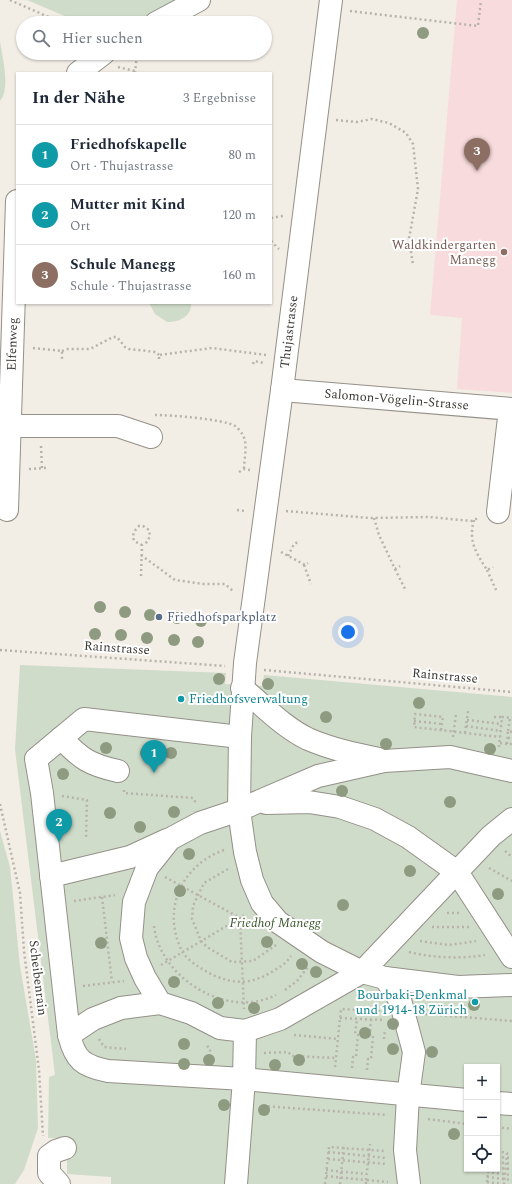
<!DOCTYPE html>
<html lang="de">
<head>
<meta charset="utf-8">
<style>
	:root { --surface:#fff; --page:#f2f2f3; --text:#1f2937; --muted:#747a83; --line:#e0e1e3; --accent:#0f766e }
	body { margin:0; font-family:Spectral,serif; background:var(--page); color:var(--text) }
	.controls { position:absolute; right:12px; bottom:12px; display:grid; overflow:hidden; border-radius:0px; box-shadow:0 1px 3px #0004 }
	.controls button { width:36px; height:36px; display:grid; place-items:center; padding:0; border:0; border-bottom:1px solid var(--line); background:var(--surface); color:var(--text); font:20px sans-serif }
	.you { position:absolute; left:348px; top:632px; width:14px; height:14px; margin:-10px; border:3px solid #fff; border-radius:50%; background:#1a73e8; box-shadow:0 0 0 6px #1a73e833 }
	.badge { display:grid; place-items:center; width:26px; height:26px; border-radius:50%; background:var(--accent); color:#fff; font-size:13px; font-weight:700 }
	.pin { position:absolute; translate:-50% -33px; filter:drop-shadow(0 1px 2px #0008) }
	.pin::after { content:''; position:absolute; top:21px; width:14px; height:12px; background:inherit; clip-path:polygon(0 0,100% 0,50% 100%) }
	.list { margin:0; padding:0; list-style:none }
	h2 { display:flex; justify-content:space-between; align-items:center; height:52px; margin:0; padding:0 16px; font-size:17px }
	h2 small { font-size:13px; font-weight:400; color:var(--muted) }
	.list li { display:grid; grid-template-columns:26px 1fr auto; gap:12px; align-items:center; box-sizing:border-box; height:60px; padding:0 16px; border-top:1px solid var(--line) }
	.list b { display:block; font-size:15px; white-space:nowrap }
	.list p { margin:0; font-size:13px; white-space:nowrap; color:var(--muted) }
	.list em { font-size:13px; font-style:normal; color:var(--muted) }
	.icon { flex:none; width:22px; height:22px; fill:none; stroke:currentColor; stroke-width:2; stroke-linecap:round; stroke-linejoin:round }
	.map { position:relative; flex:none; width:512px; height:1184px; overflow:hidden }
	.search { position:absolute; background:var(--surface); box-shadow:0 1px 3px #0004; left:16px; top:16px; width:256px; height:44px; display:flex; align-items:center; gap:10px; box-sizing:border-box; padding:0 14px; border-radius:22px; color:var(--muted); font-size:15px }
	.panel { position:absolute; background:var(--surface); box-shadow:0 1px 3px #0004; left:16px; top:72px; width:256px; height:232px; border-radius:0px }
	.map>svg:first-child { display:block }
	.education { fill:#f8dcdd }
	.green { fill:#d0dcca; fill-rule:evenodd }
	.lines { fill:none; stroke-linecap:round; stroke-linejoin:round }
	.minor-casing { stroke:#949088; stroke-width:24 }
	.path { stroke:#b7b3ac; stroke-width:2.5; stroke-dasharray:2 3; stroke-linecap:butt }
	.minor { stroke:#fff; stroke-width:22 }
	.tree { fill:#8e9b80 }
	.education-dot { fill:#8d6e63; stroke:#fff; stroke-width:1.5 }
	.service-dot { fill:#5c6f8a; stroke:#fff; stroke-width:1.5 }
	.culture-dot { fill:#0f9aa8; stroke:#fff; stroke-width:1.5 }
	.labels { text-anchor:middle; dominant-baseline:central; stroke-width:4; stroke-linejoin:round; paint-order:stroke }
	.education-label { font-size:13px; fill:#785e54; stroke:#fff; text-anchor:end }
	.street-label { font-size:13px; fill:#3b3a36; stroke:#fff }
	.service-label { font-size:13px; fill:#4e5e75; stroke:#fff; text-anchor:start }
	.culture-label { font-size:13px; fill:#0d838f; stroke:#fff; text-anchor:start }
	.park-label { font-size:13px; font-style:italic; fill:#3d582d; stroke:#fff }
</style>
</head>
<body>
<div class="map">
<svg width="512" height="1184" viewBox="0 0 512 1184">
	<rect width="100%" height="100%" fill="#f2ede5"/>
	<path class="education" d="M457 0H512V393L457 389 462 318 430 315Z"/>
	<path class="green" d="M27 0H178L136 23H81Z
		M0 41C2 56 11 89 0 101Z
		M149 303H191C192 317 178 322 167 322L155 314Z
		M20 665 226 673 225 684 262 686 264 675 512 697V1184H111V1177L67 1174V1142L55 1144V1138H48L49 1077 55 1075 15 749ZM467 1067H497V1169H467Z
		M0 831 10 867 20 966 36 1060 38 1128 24 1170 15 1184H0Z"/>
	<g class="lines">
		<defs>
			<g id="minor">
				<path d="M331 0 282 390 245 663 240 737 239 810 245 852 252 880 262 903 278 922 322 952 362 972 385 978 458 987 512 985"/>
				<path d="M156 23 199 0"/>
				<path d="M78 73 104 53"/>
				<path id="s1" d="M282 390 512 409"/>
				<path d="M10 426H118L151 437"/>
				<path id="s2" d="M7 510 17 201"/>
				<path d="M498 512 510 409"/>
				<path d="M242 688C263 705 283 727 308 739 331 749 355 754 379 759"/>
				<path d="M61 738C81 759 90 765 118 771"/>
				<path d="M512 771 450 757 384 761 318 776 239 810 200 823 170 839 147 868 134 902 131 938 136 958 145 978 160 1003 191 1013 220 1028 245 1031 280 1019 362 972 491 836 512 819"/>
				<path d="M266 803 309 802 340 807 375 819 408 837 457 872 512 957"/>
				<path d="M51 876 130 857 167 840"/>
				<path d="M385 978 400 1000 414 1052 408 1096 405 1150 409 1184"/>
				<path d="M160 1003 121 1008 93 1019 69 1035 42 793 36 759 84 719 240 737"/>
				<path d="M69 1035C75 1060 83 1066 108 1071L244 1079 467 1100"/>
				<path d="M497 1103 512 1104"/>
				<path d="M59 1184 49 1173V1156L56 1151 65 1148"/>
				<path d="M236 1184 244 1079 245 1031"/>
			</g>
		</defs>
		<use href="#minor" class="minor-casing"/>
		<path class="path" d="M10 0 62 23
			M350 11 478 26 481 0
			M118 67 135 71
			M135 73 137 53
			M336 120 357 122 372 119 389 123 406 133 413 144 418 189 409 239 413 265
			M271 218 283 216
			M271 241 279 249
			M33 348 62 351V359
			M62 351 68 349H90L113 337H117L125 347 129 349 156 352 159 355
			M159 359V355L212 348 266 355
			M253 364 254 361 264 363
			M155 415C170 415 224 419 235 426 238 428 241 432 243 435 248 446 244 458 244 469
			M41 446 42 468
			M29 469 46 468
			M239 472 244 469 250 470
			M237 510 245 511
			M286 511 370 518 429 517 472 521 478 518
			M374 518 379 535 395 569 400 566
			M474 520C468 542 476 552 487 570L493 567
			M281 552 305 565 308 563
			M141 555 175 580 204 584H225L233 591
			M288 556 294 544 298 542
			M304 565 311 584
			M395 569 405 589
			M487 570 497 592
			M141 576 142 545 147 542 150 536 149 530 143 526H139C134 531 132 534 134 541L142 545
			M0 650 225 666
			M264 670 512 692
			M494 717H502
			M467 720 502 724
			M414 721 442 724
			M466 726 501 731
			M441 730 443 717 415 714 414 727 500 737
			M508 731 510 718H512
			M512 732 508 731 507 744H512
			M465 733 468 711
			M453 737 456 714
			M508 738H512
			M500 743 507 744
			M499 747 502 717 510 718
			M124 790V793L193 798 196 803
			M62 796 87 800 86 839
			M0 804 20 893 24 951 39 1070 43 1136
			M224 850C182 865 161 909 182 951 185 957 193 963 199 967 222 982 245 988 270 973 278 968 286 964 291 956
			M505 851 512 857
			M489 868 512 881
			M228 869 204 883 193 906 192 919 201 941 207 947 232 962 253 961 276 945
			M165 877 240 918 244 1009
			M102 897 112 982
			M74 901 115 895
			M447 913H460
			M154 926C160 978 227 1020 276 995
			M432 927H469
			M420 941 449 945 476 941
			M409 952C434 958 459 959 485 955
			M161 965 245 915
			M83 986 124 981
			M285 990 297 981 308 967
			M425 1014 512 1021
			M340 1018 383 1020
			M294 1035 338 1039
			M99 1039 104 1047 126 1049
			M384 1039 385 1029
			M207 1046 210 1048V1056
			M264 1053 288 1052 292 1056 336 1058
			M335 1067 341 1009 382 1011
			M352 1068 353 1057H356L358 1035 355 1034 357 1019
			M367 1070 368 1059H371L373 1036H370L371 1019
			M263 1106 387 1115
			M428 1119 467 1124
			M497 1127 512 1129
			M497 1151 507 1153 504 1184
			M328 1152 386 1158
			M497 1157 512 1158
			M328 1159 387 1164
			M497 1162 512 1164
			M497 1168 512 1169
			M326 1170 367 1174
			M487 1172 512 1175
			M326 1176 366 1180 370 1144
			M487 1177 512 1180
			M487 1182 502 1184
			M487 1182 488 1169
			M325 1184 329 1147 384 1151
			M340 1184 344 1144
			M366 1184V1180L388 1182"/>
		<use href="#minor" class="minor"/>
	</g>
	<g class="tree">
		<circle cx="423" cy="33" r="6"/>
		<circle cx="100" cy="607" r="6"/>
		<circle cx="125" cy="612" r="6"/>
		<circle cx="150" cy="615" r="6"/>
		<circle cx="177" cy="618" r="6"/>
		<circle cx="201" cy="621" r="6"/>
		<circle cx="95" cy="634" r="6"/>
		<circle cx="121" cy="635" r="6"/>
		<circle cx="147" cy="638" r="6"/>
		<circle cx="174" cy="640" r="6"/>
		<circle cx="198" cy="642" r="6"/>
		<circle cx="219" cy="679" r="6"/>
		<circle cx="268" cy="684" r="6"/>
		<circle cx="419" cy="703" r="6"/>
		<circle cx="326" cy="717" r="6"/>
		<circle cx="386" cy="744" r="6"/>
		<circle cx="106" cy="748" r="6"/>
		<circle cx="490" cy="749" r="6"/>
		<circle cx="146" cy="753" r="6"/>
		<circle cx="171" cy="753" r="6"/>
		<circle cx="63" cy="774" r="6"/>
		<circle cx="342" cy="791" r="6"/>
		<circle cx="450" cy="802" r="6"/>
		<circle cx="174" cy="812" r="6"/>
		<circle cx="110" cy="813" r="6"/>
		<circle cx="140" cy="827" r="6"/>
		<circle cx="189" cy="854" r="6"/>
		<circle cx="410" cy="871" r="6"/>
		<circle cx="180" cy="891" r="6"/>
		<circle cx="498" cy="894" r="6"/>
		<circle cx="343" cy="905" r="6"/>
		<circle cx="267" cy="942" r="6"/>
		<circle cx="101" cy="943" r="6"/>
		<circle cx="302" cy="964" r="6"/>
		<circle cx="316" cy="972" r="6"/>
		<circle cx="174" cy="982" r="6"/>
		<circle cx="218" cy="1003" r="6"/>
		<circle cx="474" cy="1005" r="6"/>
		<circle cx="254" cy="1008" r="6"/>
		<circle cx="393" cy="1024" r="6"/>
		<circle cx="365" cy="1033" r="6"/>
		<circle cx="184" cy="1044" r="6"/>
		<circle cx="393" cy="1049" r="6"/>
		<circle cx="432" cy="1052" r="6"/>
		<circle cx="209" cy="1060" r="6"/>
		<circle cx="299" cy="1060" r="6"/>
		<circle cx="184" cy="1064" r="6"/>
		<circle cx="275" cy="1065" r="6"/>
		<circle cx="224" cy="1105" r="6"/>
		<circle cx="264" cy="1110" r="6"/>
		<circle cx="454" cy="1134" r="6"/>
	</g>
	<circle class="education-dot" cx="504" cy="252" r="4"/>
	<circle class="service-dot" cx="159" cy="617" r="4"/>
	<g class="culture-dot">
		<circle cx="181" cy="699" r="4"/>
		<circle cx="475" cy="1002" r="4"/>
	</g>
	<g class="labels">
		<g class="education-label">
			<text x="496" y="245">Waldkindergarten<tspan x="496" dy="15">Manegg</tspan></text>
		</g>
		<g class="street-label">
			<text transform="translate(289 332) rotate(-83)">Thujastrasse</text>
			<text stroke="none"><textPath href="#s2" startOffset="166">Elfenweg</textPath></text>
			<text stroke="none"><textPath href="#s1" startOffset="115">Salomon-Vögelin-Strasse</textPath></text>
			<text transform="translate(117 648) rotate(4)">Rainstrasse</text>
			<text transform="translate(445 676) rotate(5)">Rainstrasse</text>
			<text transform="translate(38 978) rotate(83)">Scheibenrain</text>
		</g>
		<g class="service-label">
			<text x="167" y="617">Friedhofsparkplatz</text>
		</g>
		<g class="culture-label">
			<text x="189" y="699">Friedhofsverwaltung</text>
			<text x="467" y="995" text-anchor="end">Bourbaki-Denkmal<tspan x="467" dy="15">und 1914-18 Zürich</tspan></text>
		</g>
		<g class="park-label">
			<text x="275" y="923">Friedhof Manegg</text>
		</g>
	</g>
</svg>
<div class="controls">
<button>+</button>
<button>−</button>
<button><svg class="icon" aria-label="locate" viewBox="0 0 24 24"><circle cx="12" cy="12" r="6"/><path d="M12 2v4M12 18v4M2 12h4M18 12h4"/></svg></button>
</div>
<div class="you"></div>
<div class="pin badge" style="left:154px;top:773px;background:#0f9aa8">1</div>
<div class="pin badge" style="left:59px;top:842px;background:#0f9aa8">2</div>
<div class="pin badge" style="left:477px;top:171px;background:#8d6e63">3</div>
<div class="search"><svg class="icon" aria-label="search" viewBox="0 0 24 24"><circle cx="10" cy="10" r="6"/><path d="M15 15l6 6"/></svg>Hier suchen</div>
<section class="panel">
<h2>In der Nähe<small>3 Ergebnisse</small></h2>
<ul class="list">
<li><span class="badge" style="background:#0f9aa8">1</span><div><b>Friedhofskapelle</b><p>Ort · Thujastrasse</p></div><em>80 m</em></li>
<li><span class="badge" style="background:#0f9aa8">2</span><div><b>Mutter mit Kind</b><p>Ort</p></div><em>120 m</em></li>
<li><span class="badge" style="background:#8d6e63">3</span><div><b>Schule Manegg</b><p>Schule · Thujastrasse</p></div><em>160 m</em></li>
</ul>
</section>
</div>
</body>
</html>
